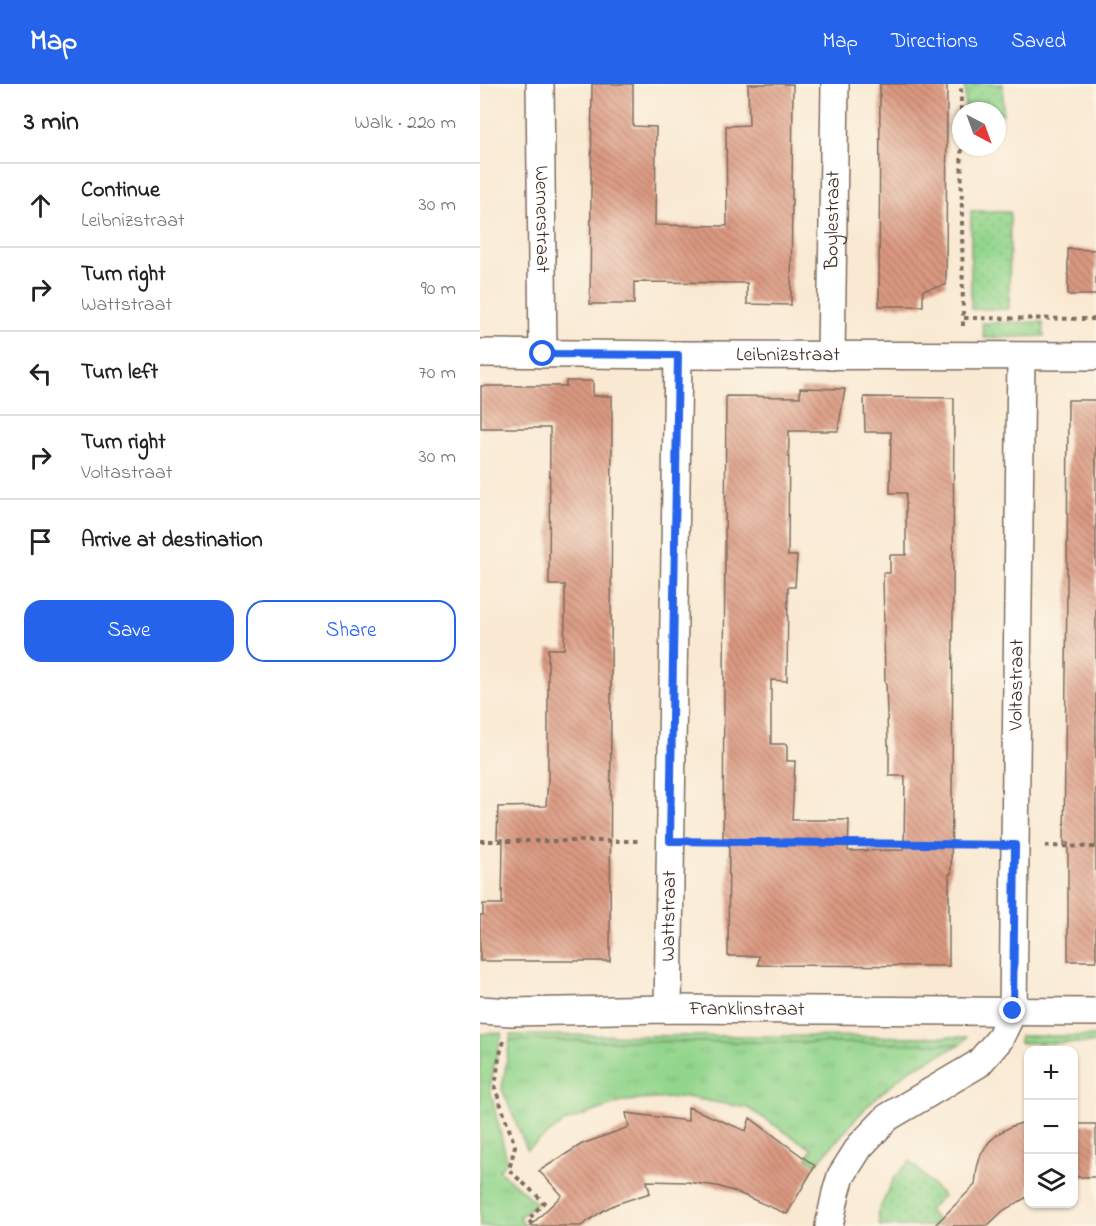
<!DOCTYPE html>
<html lang="en">
<head>
<meta charset="utf-8">
<style>
	:root { --surface:#fff; --page:#f2f2f2; --text:#222; --muted:#767676; --line:#e0e0e0; --accent:#2563eb }
	body { margin:0; font-family:"Indie Flower",sans-serif; background:var(--page); color:var(--text) }
	.controls { position:absolute; right:18px; bottom:18px; display:grid; overflow:hidden; border-radius:12px; box-shadow:0 2px 4px #0004 }
	.controls button { width:54px; height:54px; display:grid; place-items:center; padding:0; border:0; border-bottom:2px solid var(--line); background:var(--surface); color:var(--text); font:30px sans-serif }
	.compass { position:absolute; left:472px; top:18px; width:54px; height:54px; border-radius:50%; background:var(--surface); box-shadow:0 2px 4px #0004; rotate:139deg }
	.stop { position:absolute; width:18px; height:18px; margin:-14px; border:4px solid #2563eb; border-radius:50%; background:#fff }
	.stop.end { background:#2563eb; border-color:#fff; box-shadow:0 2px 6px #0008 }
	.list { margin:0; padding:0; list-style:none }
	h2 { display:flex; justify-content:space-between; align-items:center; height:78px; margin:0; padding:0 24px; font-size:26px }
	h2 small { font-size:20px; font-weight:400; color:var(--muted) }
	.list li { display:grid; grid-template-columns:39px 1fr auto; gap:18px; align-items:center; box-sizing:border-box; height:84px; padding:0 24px; border-top:2px solid var(--line) }
	.list b { display:block; font-size:22px; white-space:nowrap }
	.list p { margin:0; font-size:20px; white-space:nowrap; color:var(--muted) }
	.list em { font-size:20px; font-style:normal; color:var(--muted) }
	.actions { display:flex; gap:12px; padding:18px 24px }
	.actions a { flex:1; padding:14px 0; border:2px solid var(--accent); border-radius:18px; text-align:center; font-size:21px; color:var(--accent) }
	.actions .main { background:var(--accent); color:#fff }
	.icon { flex:none; width:33px; height:33px; fill:none; stroke:currentColor; stroke-width:2; stroke-linecap:round; stroke-linejoin:round }
	.map { position:relative; flex:none; width:616px; height:1142px; overflow:hidden }
	header { display:flex; align-items:center; gap:36px; box-sizing:border-box; height:84px; padding:0 30px; background:var(--accent); color:#fff }
	header strong { font-size:28px }
	nav { display:flex; gap:33px; margin-inline-start:auto; font-size:21px }
	main { display:flex }
	aside { flex:1; background:var(--surface) }
	.map>svg:first-child { display:block }
	.grass { fill:url(#grass-tufts); stroke:#668055; stroke-width:1.5 }
	.garden { fill:url(#garden-dots); stroke:#668055; stroke-width:1.5 }
	.building { fill:url(#building-back-hatch) }
	.lines { fill:none; stroke-linecap:round; stroke-linejoin:round }
	.street-casing { stroke:#7e6d5d; stroke-width:30 }
	.path { stroke:#7e6d5d; stroke-width:4; stroke-dasharray:4.5 4.5; stroke-linecap:butt }
	.street { stroke:#fff; stroke-width:27 }
	.route { stroke:#2563eb; stroke-width:8 }
	.labels { text-anchor:middle; dominant-baseline:central; stroke-width:4.5; stroke-linejoin:round; paint-order:stroke }
	.street-label { font-size:20px; fill:#3b2a1e; stroke:#fcf5e5 }
</style>
</head>
<body>
<header>
<strong>Map</strong>
<nav><a>Map</a><a>Directions</a><a>Saved</a></nav>
</header>
<main>
<aside>
<h2>3 min<small>Walk · 220 m</small></h2>
<ul class="list">
<li><svg class="icon" aria-label="ahead" viewBox="0 0 24 24"><path d="M12 20V5M6 11l6-6 6 6"/></svg><div><b>Continue</b><p>Leibnizstraat</p></div><em>30 m</em></li>
<li><svg class="icon" aria-label="right" viewBox="0 0 24 24"><path d="M7 20v-9h11M14 6l5 5-5 5"/></svg><div><b>Turn right</b><p>Wattstraat</p></div><em>90 m</em></li>
<li><svg class="icon" aria-label="left" viewBox="0 0 24 24"><path d="M17 20v-9H6M10 6l-5 5 5 5"/></svg><div><b>Turn left</b></div><em>70 m</em></li>
<li><svg class="icon" aria-label="right" viewBox="0 0 24 24"><path d="M7 20v-9h11M14 6l5 5-5 5"/></svg><div><b>Turn right</b><p>Voltastraat</p></div><em>30 m</em></li>
<li><svg class="icon" aria-label="arrive" viewBox="0 0 24 24"><path d="M6 21V4h12l-3 4 3 4H6"/></svg><div><b>Arrive at destination</b></div></li>
</ul>
<div class="actions"><a class="main">Save</a><a>Share</a></div>
</aside>
<div class="map">
<svg width="616" height="1142" viewBox="0 0 616 1142">
	<defs>
		<pattern id="grass-tufts" width="24" height="20" patternUnits="userSpaceOnUse" patternTransform="scale(1.5)"><rect width="24" height="20" fill="#92d58c"/><path d="M3 7l-1-3M5 7V3M7 7l1-3M15 17l-1-3M17 17v-4M19 17l1-3" fill="none" stroke="#7fb778"/></pattern>
		<pattern id="garden-dots" width="8" height="8" patternUnits="userSpaceOnUse" patternTransform="scale(1.5)"><rect width="8" height="8" fill="#92d58c"/><path d="M2 2h.1M6 6h.1" fill="none" stroke="#7fb778" stroke-width="1.8" stroke-linecap="round"/></pattern>
		<pattern id="building-back-hatch" width="6" height="6" patternUnits="userSpaceOnUse" patternTransform="scale(1.5)"><rect width="6" height="6" fill="#da9880"/><path d="M-1 5l2 2M0 0l6 6M5-1l2 2" fill="none" stroke="#b27c68"/></pattern>
	</defs>
	<rect width="100%" height="100%" fill="#fcf5e5"/>
	<filter id="ink" filterUnits="userSpaceOnUse"><feTurbulence type="fractalNoise" baseFrequency=".0167" numOctaves="2"/><feDisplacementMap in="SourceGraphic" scale="12" xChannelSelector="R" yChannelSelector="G"/><feConvolveMatrix kernelMatrix="1 2 1 2 8 2 1 2 1" color-interpolation-filters="sRGB"/></filter>
	<filter id="wash" filterUnits="userSpaceOnUse"><feTurbulence type="fractalNoise" baseFrequency=".008" numOctaves="4" result="noise"/><feDisplacementMap in="SourceGraphic" scale="24" xChannelSelector="R" yChannelSelector="G"/><feGaussianBlur stdDeviation="1.35" result="paint"/><feColorMatrix in="noise" values="0 0 0 0 0 0 0 0 0 0 0 0 0 0 0 0 0 1.4 0 .05"/><feComposite in="paint" operator="in"/></filter>
	<g filter="url(#wash)">
		<rect width="100%" height="100%" fill="#f9e9d3"/>
		<path class="grass" d="M22 949 14 983 10 1005 27 1077 19 1086 56 1119 39 1133 45 1142H0V950Z
			M30 956 481 960 429 986 389 1020 336 1080 327 1074 332 1065 268 1024 206 1013 144 1017 85 1038 47 1065 22 1005Z"/>
		<path class="garden" d="M485 0H523V30L517 29V27H485Z
			M491 127 530 128 529 225H491Z
			M563 238 564 252 504 254 502 239Z
			M31 951 487 953 481 960 30 956Z
			M540 952H616V959H540Z
			M430 1077 463 1112 448 1126 462 1142H400L398 1129 413 1096Z"/>
		<g id="blocks">
			<path class="building" d="M112 0H153V42L176 43 175 141 247 142 246 42 269 41 268 0H313L311 221 267 220V199L154 198V220H110Z
				M400 0H467L466 201 443 206V222H399Z
				M588 165 616 166V211H588Z
				M86 297H113V312H132L130 877H0V831H3V820H22L23 755H17L18 723 66 722 68 697V565H84L85 534V501H69L70 344H1V302H86Z
				M320 304 365 305 358 347H309L308 472H317L315 503H308L307 597 291 596V660H307V677H315L312 736H369L368 767 424 766 425 692H409V661H408L406 599H405L403 489H410V471H426V409H410L411 348H385L384 313 474 314 472 724 471 790H469V882L278 881 279 872H248L249 754H243L246 312 320 313Z
				M588 316H616V877H588V759H584L587 504Z
				M208 1023 266 1047 270 1034 335 1082 307 1130 256 1108 237 1102 207 1098 167 1097 170 1109 136 1120 124 1126 101 1142H50L82 1111 59 1087 102 1060 149 1043 146 1029 208 1037Z
				M594 1037H596V1040H616V1093H594Z
				M545 1038H549V1112L524 1126 507 1142H454L495 1101 497 1084 501 1070 509 1058 519 1049 532 1042Z"/>
		</g>
	</g>
	<g filter="url(#ink)">
		<use href="#blocks" fill-opacity="0" stroke="#7e6d5d" stroke-width="1.5"/>
		<g class="lines">
			<defs>
				<g id="street">
					<path id="s1" d="M60 0 63 270"/>
					<path id="s2" d="M0 269 198 271 616 272"/>
					<path id="s3" d="M351 272 355 0"/>
					<path id="s4" d="M188 925 198 271"/>
					<path id="s5" d="M0 926 32 928 188 925 616 928"/>
					<path id="s6" d="M349 1142 356 1109 361 1092 380 1062 408 1033 498 980 519 956 533 927 541 273"/>
				</g>
			</defs>
			<use href="#street" class="street-casing"/>
			<path class="path" d="M481 27V0
				M481 38 483 234
				M483 242V234L616 235
				M0 757H161
				M223 757 503 761
				M565 762 616 763
				M24 957 19 973 15 1004 35 1062 29 1086 64 1118 48 1136 54 1142"/>
			<use href="#street" class="street"/>
		</g>
	</g>
	<g class="lines" filter="url(#ink)">
		<path class="route" d="M63 270 198 271 190 757 535 761 533 927"/>
	</g>
	<g class="labels">
		<g class="street-label">
			<text stroke="none"><textPath href="#s1" startOffset="135">Wernerstraat</textPath></text>
			<text stroke="none"><textPath href="#s3" startOffset="136">Boylestraat</textPath></text>
			<text stroke="none"><textPath href="#s2" startOffset="308">Leibnizstraat</textPath></text>
			<text stroke="none"><textPath href="#s6" startOffset="622">Voltastraat</textPath></text>
			<text stroke="none"><textPath href="#s4" startOffset="93">Wattstraat</textPath></text>
			<text stroke="none"><textPath href="#s5" startOffset="267">Franklinstraat</textPath></text>
		</g>
	</g>
</svg>
<div class="controls">
<button>+</button>
<button>−</button>
<button><svg class="icon" aria-label="layers" viewBox="0 0 24 24"><path d="M12 4l9 5-9 5-9-5zM3 14l9 5 9-5"/></svg></button>
</div>
<svg class="compass" viewBox="-18 -18 36 36"><path d="M0-13l5 13h-10z" fill="#e53935"/><path d="M0 13l5-13h-10z" fill="#767676"/></svg>
<div class="stop" style="left:63px;top:270px"></div>
<div class="stop end" style="left:533px;top:927px"></div>
</div>
</main>
</body>
</html>
